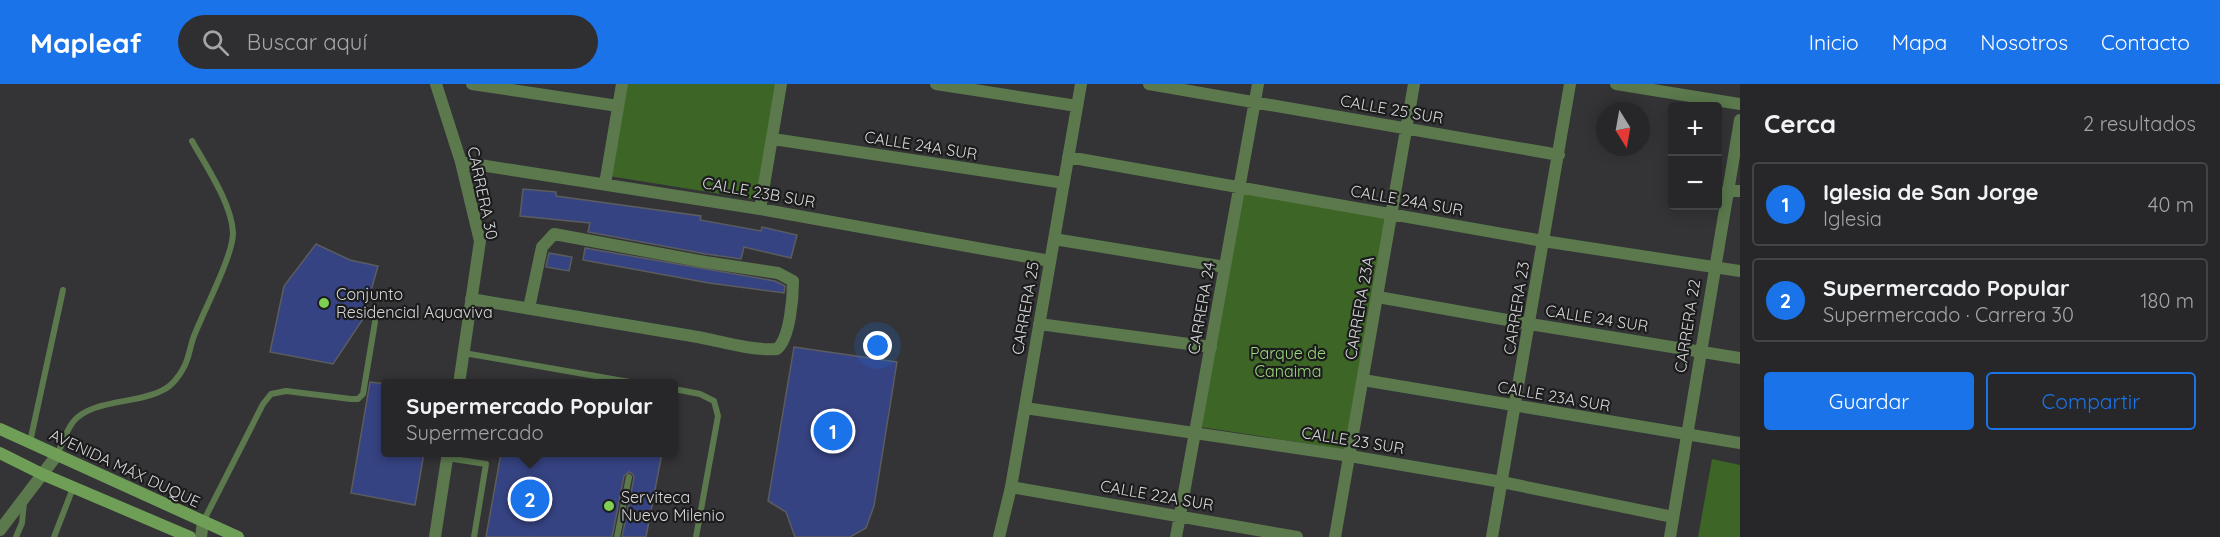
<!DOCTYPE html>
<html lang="es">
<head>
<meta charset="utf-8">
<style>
	:root { --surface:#272729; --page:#2f2f31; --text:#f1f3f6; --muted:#a4a5a8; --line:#434446; --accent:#1a73e8 }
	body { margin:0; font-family:Quicksand,sans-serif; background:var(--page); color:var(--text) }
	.controls { position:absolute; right:18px; top:18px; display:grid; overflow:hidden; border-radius:6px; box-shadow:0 3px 15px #0003 }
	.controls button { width:54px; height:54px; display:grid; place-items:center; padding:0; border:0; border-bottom:2px solid var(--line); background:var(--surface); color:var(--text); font:30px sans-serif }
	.compass { position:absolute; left:1596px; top:18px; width:54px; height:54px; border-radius:50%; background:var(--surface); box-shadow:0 3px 15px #0003; rotate:169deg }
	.you { position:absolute; left:878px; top:262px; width:21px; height:21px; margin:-15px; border:4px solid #fff; border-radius:50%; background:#1a73e8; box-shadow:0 0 0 9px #1a73e833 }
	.badge { display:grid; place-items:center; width:39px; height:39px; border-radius:50%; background:var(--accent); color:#fff; font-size:20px; font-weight:700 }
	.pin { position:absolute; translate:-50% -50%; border:3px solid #fff; box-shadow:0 2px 6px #0006 }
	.popup { position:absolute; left:381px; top:295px; width:297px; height:78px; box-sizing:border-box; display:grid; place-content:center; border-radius:6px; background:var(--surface); filter:drop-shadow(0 2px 4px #0005); font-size:20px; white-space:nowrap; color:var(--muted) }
	.popup b { font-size:22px; color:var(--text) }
	.popup::after { content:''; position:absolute; left:50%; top:100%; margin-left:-12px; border:12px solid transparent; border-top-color:var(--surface) }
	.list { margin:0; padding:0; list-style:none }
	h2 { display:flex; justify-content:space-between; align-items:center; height:78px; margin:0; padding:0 24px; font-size:26px }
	h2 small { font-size:20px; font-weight:400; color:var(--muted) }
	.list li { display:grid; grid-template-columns:39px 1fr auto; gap:18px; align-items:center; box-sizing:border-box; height:84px; margin:0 12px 12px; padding:0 12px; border:2px solid var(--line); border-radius:6px }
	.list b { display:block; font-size:22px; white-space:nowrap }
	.list p { margin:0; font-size:20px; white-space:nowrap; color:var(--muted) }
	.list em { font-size:20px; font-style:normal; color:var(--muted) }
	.actions { display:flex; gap:12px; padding:18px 24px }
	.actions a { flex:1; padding:14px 0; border:2px solid var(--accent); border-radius:6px; text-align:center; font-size:21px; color:var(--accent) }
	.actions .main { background:var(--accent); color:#fff }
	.icon { flex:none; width:33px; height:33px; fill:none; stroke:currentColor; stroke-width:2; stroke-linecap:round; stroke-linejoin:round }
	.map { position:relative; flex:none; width:1740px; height:453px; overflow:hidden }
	header { display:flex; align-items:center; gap:36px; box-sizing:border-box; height:84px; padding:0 30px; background:var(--accent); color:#fff }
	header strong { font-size:28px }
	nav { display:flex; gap:33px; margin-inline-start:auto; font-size:21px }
	.search { width:420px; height:54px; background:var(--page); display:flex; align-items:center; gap:15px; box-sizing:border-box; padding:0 21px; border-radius:33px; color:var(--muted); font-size:22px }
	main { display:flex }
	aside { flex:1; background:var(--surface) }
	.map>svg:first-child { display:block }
	.green { fill:#3c6526 }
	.building { fill:#364382; stroke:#5b5c5f; stroke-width:1.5 }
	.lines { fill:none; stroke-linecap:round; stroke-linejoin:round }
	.lane { stroke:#5b794d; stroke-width:6 }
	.street { stroke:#5b794d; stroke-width:12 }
	.secondary { stroke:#6f9f57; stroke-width:12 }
	.poi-dot { fill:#7fd052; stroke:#1c1c1d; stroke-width:2 }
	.labels { text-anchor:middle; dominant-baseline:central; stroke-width:4.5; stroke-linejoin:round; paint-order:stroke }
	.street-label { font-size:16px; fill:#d5d6d8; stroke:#1c1c1d }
	.poi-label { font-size:16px; fill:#d5d6d8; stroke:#1c1c1d; text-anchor:start }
	.park-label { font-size:16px; fill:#9bd97e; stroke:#1c1c1d }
</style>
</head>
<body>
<header>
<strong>Mapleaf</strong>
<div class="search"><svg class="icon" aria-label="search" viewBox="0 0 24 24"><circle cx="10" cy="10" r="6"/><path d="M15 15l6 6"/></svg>Buscar aquí</div>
<nav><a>Inicio</a><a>Mapa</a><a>Nosotros</a><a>Contacto</a></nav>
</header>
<main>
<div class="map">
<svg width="1740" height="453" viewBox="0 0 1740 453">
	<rect width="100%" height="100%" fill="#343437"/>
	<path class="green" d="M625 0H777L758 116 609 92Z
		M1242 109 1388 135 1348 366 1201 343Z
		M1712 375 1740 381V453H1698Z"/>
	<path class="building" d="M523 105 556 108V112L701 132 700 136 761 147 762 143 797 151 791 174 744 163 741 175 706 170 588 148 590 139 520 132Z
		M316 160 350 176 378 182 363 235 333 280 270 268 284 202Z
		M585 164 775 197 785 202 784 209 709 199 583 176Z
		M549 169 572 173 569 187 546 183Z
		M794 263 897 278 874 422 866 444 850 453H795L786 428 768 417Z
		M370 298 386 300V369H424L415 421 351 409Z
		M501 369H662L646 453H622L634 394 633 390 629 388 624 392 612 453H486Z"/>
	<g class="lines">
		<path class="lane" d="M464 269 641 300
			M674 305 700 310 714 317 718 332 696 453
			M30 358 63 206
			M57 371C62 361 66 347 73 338 91 315 138 320 163 306 172 302 180 291 184 283 189 274 190 262 194 252 203 228 233 172 233 149 232 120 206 82 192 57
			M447 374 486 380 474 453
			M203 438 263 320 271 310 286 307 351 315H358L363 310 375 238
			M16 453 22 439 24 418
			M54 453 73 404
			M617 453 629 393"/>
		<path class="street" d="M436 0 461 78 480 157 459 300
			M472 0 618 22
			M936 0 1077 22
			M1149 0 1559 71
			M1616 0 1740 20
			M773 55 1064 99
			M1068 73 1543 157 1740 187
			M461 78 760 125 1050 177
			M605 100 622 0
			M1728 105 1740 107
			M760 125 781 0
			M1054 155 1225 183
			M1378 213 1530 240 1740 274
			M471 215C543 227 614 239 686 251 715 255 747 267 777 265 790 254 793 214 793 197L778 189 705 178 554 150 542 163 529 224
			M1039 240 1211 263
			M1363 296 1740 359
			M1025 324 1350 372 1502 398 1673 433
			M1011 403 1297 453
			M0 446 57 371
			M201 453 203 438
			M435 453 448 368
			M999 453 1011 403 1081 0
			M1176 453 1258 0
			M1335 453 1414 0
			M1492 453 1570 0
			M1670 453 1740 36"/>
		<path class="secondary" d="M0 345 238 453
			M0 369 42 390 190 453"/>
	</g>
	<g class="poi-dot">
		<circle cx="324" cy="219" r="6"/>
		<circle cx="609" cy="422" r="6"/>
	</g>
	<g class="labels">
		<g class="street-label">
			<text transform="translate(1392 25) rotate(10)">CALLE 25 SUR</text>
			<text transform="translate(921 61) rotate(9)">CALLE 24A SUR</text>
			<text transform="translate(759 108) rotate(10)">CALLE 23B SUR</text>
			<text transform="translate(483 109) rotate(78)">CARRERA 30</text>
			<text transform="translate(1407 116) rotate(10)">CALLE 24A SUR</text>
			<text transform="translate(1025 224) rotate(-80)">CARRERA 25</text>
			<text transform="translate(1201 224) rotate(-80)">CARRERA 24</text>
			<text transform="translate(1359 224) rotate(-80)">CARRERA 23A</text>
			<text transform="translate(1516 224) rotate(-81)">CARRERA 23</text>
			<text transform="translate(1597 234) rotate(9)">CALLE 24 SUR</text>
			<text transform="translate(1687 242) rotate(-81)">CARRERA 22</text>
			<text transform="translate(1554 312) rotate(10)">CALLE 23A SUR</text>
			<text transform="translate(1353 356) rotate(9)">CALLE 23 SUR</text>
			<text transform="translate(125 384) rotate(25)">AVENIDA MÁX DUQUE</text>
			<text transform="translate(1157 411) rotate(10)">CALLE 22A SUR</text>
		</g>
		<g class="poi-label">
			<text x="336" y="210">Conjunto<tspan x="336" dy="18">Residencial Aquaviva</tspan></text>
			<text x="621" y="413">Serviteca<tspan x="621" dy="18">Nuevo Milenio</tspan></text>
		</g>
		<g class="park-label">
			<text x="1288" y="269">Parque de<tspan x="1288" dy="18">Canaima</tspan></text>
		</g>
	</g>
</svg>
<div class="controls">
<button>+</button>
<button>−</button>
</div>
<svg class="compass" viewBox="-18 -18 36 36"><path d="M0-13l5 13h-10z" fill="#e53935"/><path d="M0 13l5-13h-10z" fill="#a4a5a8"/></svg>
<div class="you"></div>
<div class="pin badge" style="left:833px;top:347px">1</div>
<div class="pin badge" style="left:530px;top:415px">2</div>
<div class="popup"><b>Supermercado Popular</b>Supermercado</div>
</div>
<aside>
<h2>Cerca<small>2 resultados</small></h2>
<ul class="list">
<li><span class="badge">1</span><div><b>Iglesia de San Jorge</b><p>Iglesia</p></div><em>40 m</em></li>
<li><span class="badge">2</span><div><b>Supermercado Popular</b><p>Supermercado · Carrera 30</p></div><em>180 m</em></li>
</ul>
<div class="actions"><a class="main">Guardar</a><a>Compartir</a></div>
</aside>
</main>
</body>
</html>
